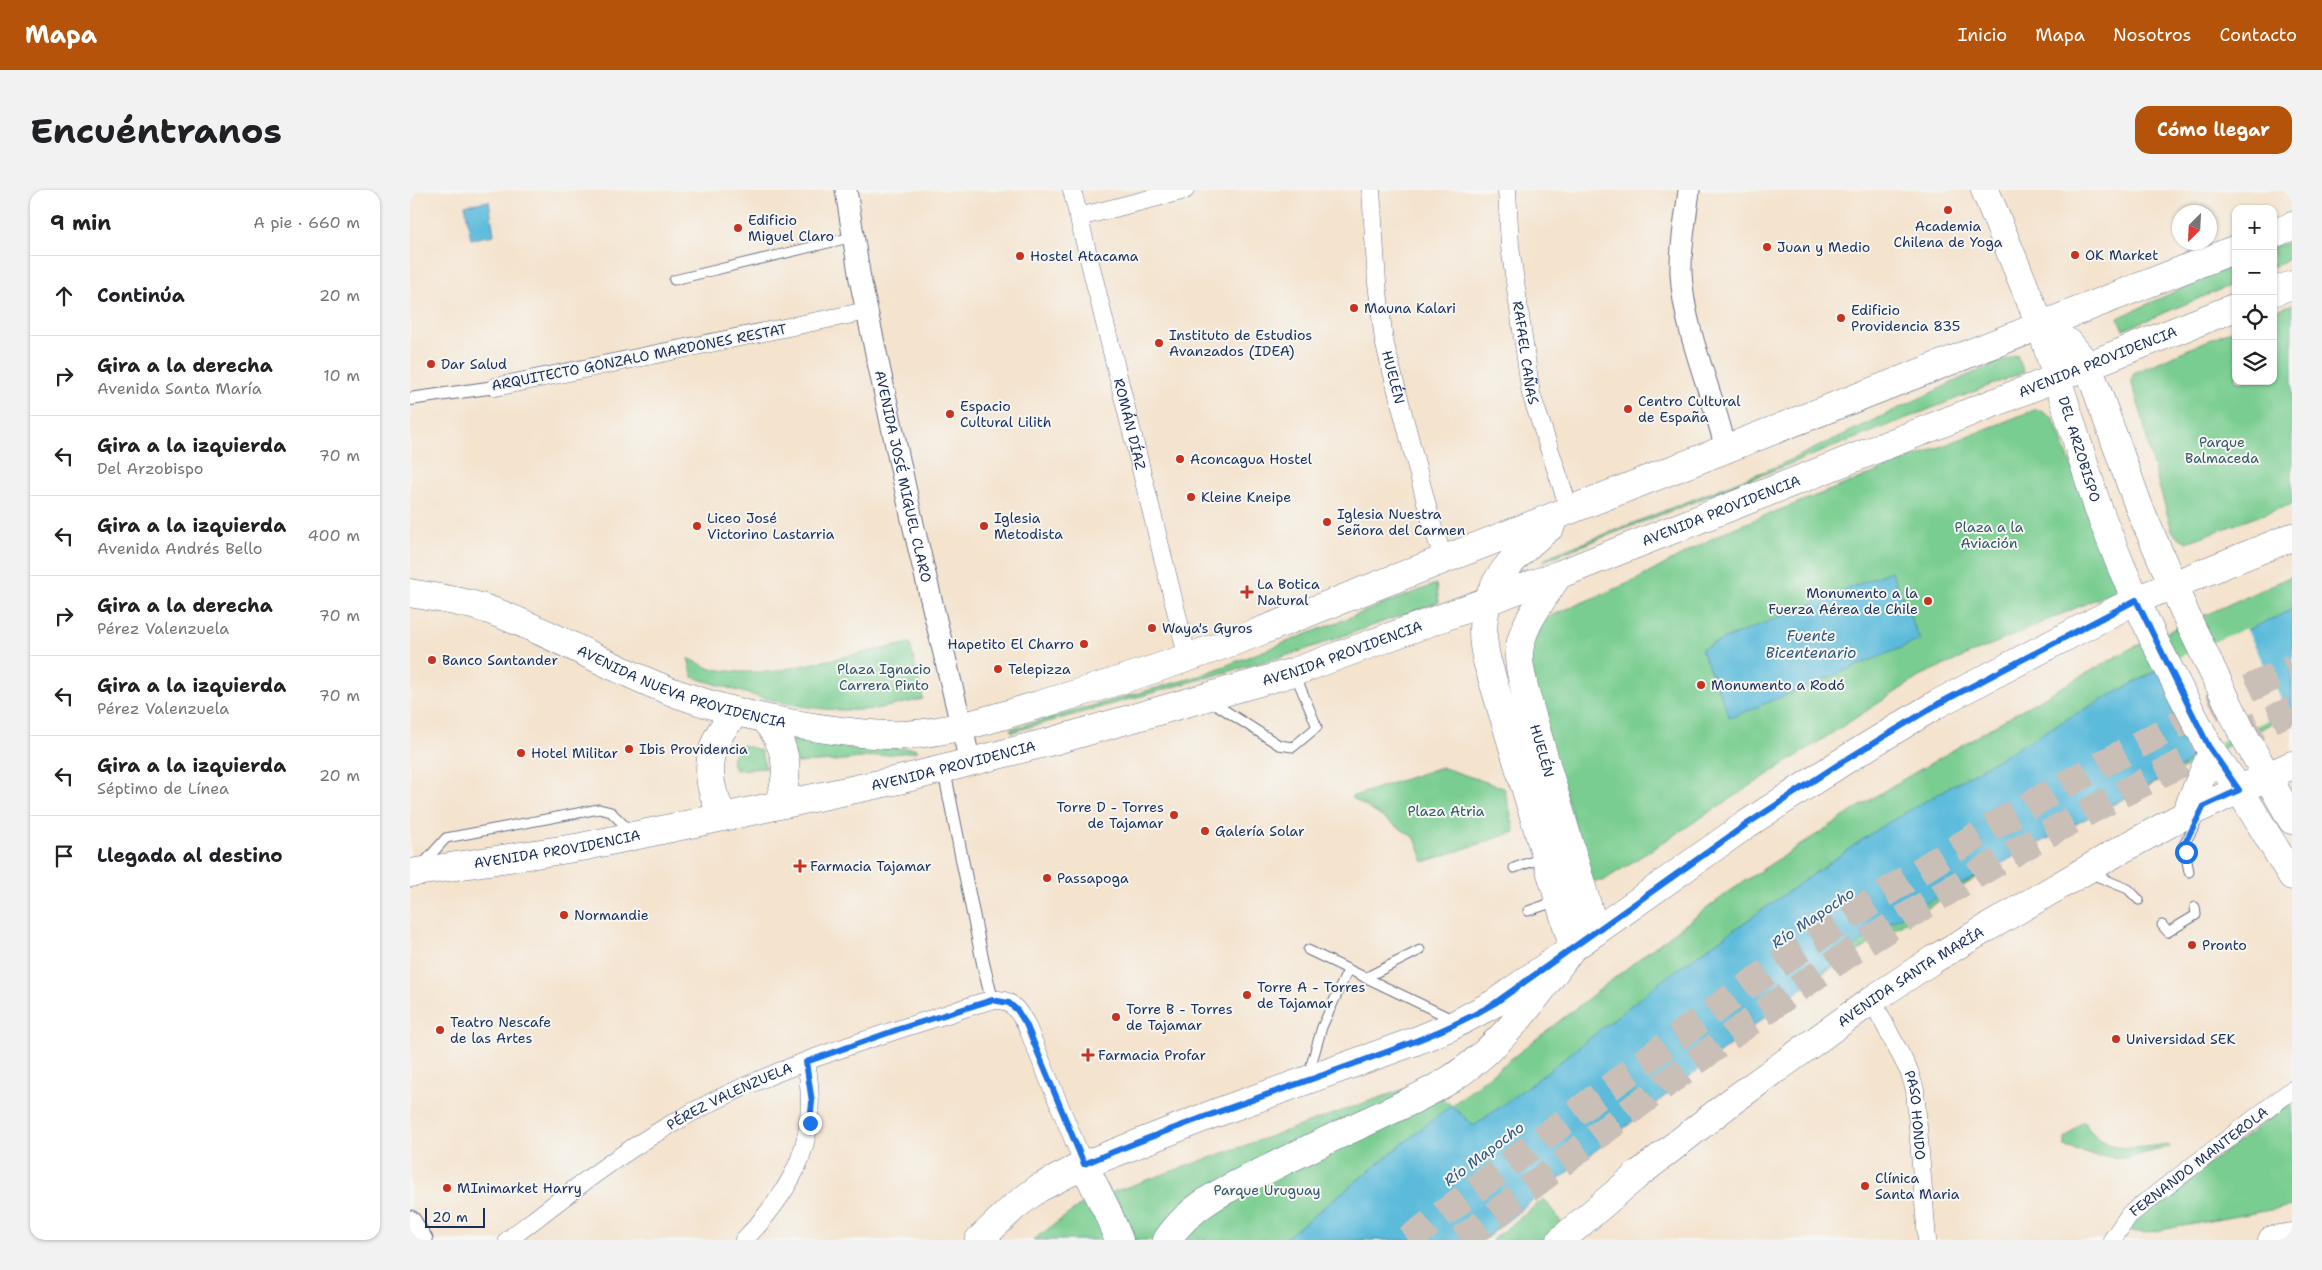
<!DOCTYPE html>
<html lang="es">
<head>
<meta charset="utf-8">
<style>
	:root { --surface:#fff; --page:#f2f2f2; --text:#202124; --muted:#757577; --line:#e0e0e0; --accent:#b45309 }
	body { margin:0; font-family:"Shantell Sans",sans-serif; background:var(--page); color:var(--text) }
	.controls { position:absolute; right:15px; top:15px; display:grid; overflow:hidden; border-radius:10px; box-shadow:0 1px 4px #0004 }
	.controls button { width:45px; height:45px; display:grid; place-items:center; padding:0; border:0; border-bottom:1px solid var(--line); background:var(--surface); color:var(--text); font:25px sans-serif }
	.compass { position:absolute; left:1762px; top:15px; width:45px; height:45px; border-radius:50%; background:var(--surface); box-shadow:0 1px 4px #0004; rotate:204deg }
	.scale { position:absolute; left:15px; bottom:12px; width:60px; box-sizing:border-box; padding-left:5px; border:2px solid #1b2f5e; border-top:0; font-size:14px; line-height:18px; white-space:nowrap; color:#1b2f5e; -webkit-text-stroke:4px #f6f6f2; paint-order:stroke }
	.stop { position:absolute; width:15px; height:15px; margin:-11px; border:4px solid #1a73e8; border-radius:50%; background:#fff }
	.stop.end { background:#1a73e8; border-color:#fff; box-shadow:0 1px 5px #0008 }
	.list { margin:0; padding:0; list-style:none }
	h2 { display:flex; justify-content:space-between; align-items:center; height:65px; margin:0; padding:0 20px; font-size:21px }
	h2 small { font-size:16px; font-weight:400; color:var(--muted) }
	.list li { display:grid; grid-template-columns:32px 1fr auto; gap:15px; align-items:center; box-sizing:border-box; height:80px; padding:0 20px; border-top:1px solid var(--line) }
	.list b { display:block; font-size:19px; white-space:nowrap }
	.list p { margin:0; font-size:16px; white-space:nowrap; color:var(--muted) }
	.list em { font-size:16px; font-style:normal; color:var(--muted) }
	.icon { flex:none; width:28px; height:28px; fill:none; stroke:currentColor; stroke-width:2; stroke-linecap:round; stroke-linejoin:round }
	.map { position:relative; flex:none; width:1882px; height:1050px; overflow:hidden; border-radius:15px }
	header { display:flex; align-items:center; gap:30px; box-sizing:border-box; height:70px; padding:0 25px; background:var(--accent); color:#fff }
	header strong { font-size:24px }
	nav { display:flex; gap:28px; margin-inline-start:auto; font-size:18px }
	.intro { display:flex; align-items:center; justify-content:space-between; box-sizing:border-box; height:120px; padding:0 30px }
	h1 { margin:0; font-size:35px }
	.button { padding:12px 22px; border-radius:15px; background:var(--accent); color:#fff; font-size:18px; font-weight:700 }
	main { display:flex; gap:30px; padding:0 30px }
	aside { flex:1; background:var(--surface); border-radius:15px; box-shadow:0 1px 4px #0004 }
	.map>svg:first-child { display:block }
	.green { fill:#79cd90; stroke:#4a7e77 }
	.water { fill:#5cbbdb; stroke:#3c759c }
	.pier { fill:#f4e3cd }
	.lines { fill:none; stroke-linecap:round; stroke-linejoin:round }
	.motorway-tunnel { stroke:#c9bfb7; stroke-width:28; stroke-dasharray:28 14; stroke-linecap:butt }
	.service-casing { stroke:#676e85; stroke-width:11 }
	.pedestrian-casing { stroke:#676e85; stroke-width:14 }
	.minor-casing { stroke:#676e85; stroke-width:19 }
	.tertiary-casing { stroke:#676e85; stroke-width:23 }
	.primary-casing { stroke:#676e85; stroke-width:29 }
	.motorway-casing { stroke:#676e85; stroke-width:29 }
	.service { stroke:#fff; stroke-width:9 }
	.pedestrian { stroke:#fff; stroke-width:12 }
	.minor { stroke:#fff; stroke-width:18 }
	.tertiary { stroke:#fff; stroke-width:21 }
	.primary { stroke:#fff; stroke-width:28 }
	.motorway { stroke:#fff; stroke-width:28 }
	.primary-bridge-casing { stroke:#676e85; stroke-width:29; stroke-linecap:butt }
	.primary-bridge { stroke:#fff; stroke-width:28 }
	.route { stroke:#1a73e8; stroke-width:6 }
	.poi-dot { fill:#c8321e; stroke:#f6f6f2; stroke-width:2 }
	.labels { text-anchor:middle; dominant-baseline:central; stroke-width:4; stroke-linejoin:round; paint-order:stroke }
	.poi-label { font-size:14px; fill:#1b2f5e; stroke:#f6f6f2; text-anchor:start }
	.street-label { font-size:14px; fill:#1b2f5e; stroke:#f6f6f2 }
	.park-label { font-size:14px; fill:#32566a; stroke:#f6f6f2 }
	.water-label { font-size:15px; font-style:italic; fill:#2e5984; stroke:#f6f6f2 }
</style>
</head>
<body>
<header>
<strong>Mapa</strong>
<nav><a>Inicio</a><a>Mapa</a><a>Nosotros</a><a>Contacto</a></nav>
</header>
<div class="intro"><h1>Encuéntranos</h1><a class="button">Cómo llegar</a></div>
<main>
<aside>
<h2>9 min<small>A pie · 660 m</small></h2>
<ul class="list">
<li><svg class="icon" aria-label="ahead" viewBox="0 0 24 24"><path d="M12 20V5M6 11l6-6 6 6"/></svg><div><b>Continúa</b></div><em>20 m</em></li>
<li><svg class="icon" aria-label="right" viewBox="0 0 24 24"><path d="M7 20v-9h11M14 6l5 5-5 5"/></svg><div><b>Gira a la derecha</b><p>Avenida Santa María</p></div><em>10 m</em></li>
<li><svg class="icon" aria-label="left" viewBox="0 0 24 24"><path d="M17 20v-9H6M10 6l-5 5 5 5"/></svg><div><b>Gira a la izquierda</b><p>Del Arzobispo</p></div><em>70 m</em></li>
<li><svg class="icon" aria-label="left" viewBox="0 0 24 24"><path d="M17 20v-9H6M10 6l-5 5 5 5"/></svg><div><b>Gira a la izquierda</b><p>Avenida Andrés Bello</p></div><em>400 m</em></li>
<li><svg class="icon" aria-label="right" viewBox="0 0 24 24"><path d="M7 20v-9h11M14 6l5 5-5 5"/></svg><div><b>Gira a la derecha</b><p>Pérez Valenzuela</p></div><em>70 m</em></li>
<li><svg class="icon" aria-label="left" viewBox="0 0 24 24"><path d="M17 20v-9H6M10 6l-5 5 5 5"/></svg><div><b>Gira a la izquierda</b><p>Pérez Valenzuela</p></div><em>70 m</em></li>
<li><svg class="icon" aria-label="left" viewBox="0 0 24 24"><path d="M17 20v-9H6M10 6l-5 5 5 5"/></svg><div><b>Gira a la izquierda</b><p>Séptimo de Línea</p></div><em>20 m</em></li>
<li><svg class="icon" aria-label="arrive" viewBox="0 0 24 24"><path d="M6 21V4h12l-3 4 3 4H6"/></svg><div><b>Llegada al destino</b></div></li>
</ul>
</aside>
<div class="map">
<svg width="1882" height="1050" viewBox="0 0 1882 1050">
	<rect width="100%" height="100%" fill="#f6f6f2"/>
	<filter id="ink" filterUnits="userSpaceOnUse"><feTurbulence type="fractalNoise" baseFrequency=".02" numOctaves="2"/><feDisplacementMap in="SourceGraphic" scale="10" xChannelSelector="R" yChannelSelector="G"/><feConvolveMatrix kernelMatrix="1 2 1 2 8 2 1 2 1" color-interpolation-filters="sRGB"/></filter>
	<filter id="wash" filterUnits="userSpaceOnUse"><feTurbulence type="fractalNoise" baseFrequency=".0096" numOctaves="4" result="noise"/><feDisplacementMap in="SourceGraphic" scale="20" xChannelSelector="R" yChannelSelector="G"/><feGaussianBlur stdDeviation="1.12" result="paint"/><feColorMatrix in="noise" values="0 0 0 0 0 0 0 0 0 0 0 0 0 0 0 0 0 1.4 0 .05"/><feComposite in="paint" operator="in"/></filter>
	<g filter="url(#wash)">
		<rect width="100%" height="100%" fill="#f4e3cd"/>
		<path class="green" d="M1882 51V67L1863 77V57Z
			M1826 73V93L1713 140 1708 128Z
			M1882 114V314L1777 352 1766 346 1762 340 1742 272 1732 226 1721 191 1724 183 1826 138V191H1863V122Z
			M1607 165 1614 182 1133 371 1142 365 1370 275 1556 186Z
			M1627 219 1643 228 1709 399 1512 485 1193 691H1181L1115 468 1133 429 1226 390 1316 341Z
			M1882 386V523L1600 667 1407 787 1239 915 1074 1050H623L675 1012 1008 894 1042 915 1235 764 1330 694 1477 599 1611 520 1720 459Z
			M1026 394 1029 412 885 463 602 542 600 539 789 486Z
			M500 453 513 509C492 513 470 520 448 520 391 522 337 504 283 487L278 468 301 479 329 482H362Z
			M380 549 445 559 505 558 508 561 425 571 387 573Z
			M331 555 350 560 356 578 325 580 321 569Z
			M1031 577 1094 598 1105 642 1014 672 1005 648 941 607Z
			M1882 912V1016L1734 1043 1722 1041 1721 1031Z
			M1673 931C1696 965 1721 959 1758 954L1760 957 1716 968 1688 966 1655 957V948Z
			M1134 1009 1152 1033 1133 1050H1082Z"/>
		<path class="water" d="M79 11 84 45 61 49 55 15Z
			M1481 381 1510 450 1320 528 1291 459Z
			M1882 420V518L1791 561 1768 580 1467 739 1072 1050H873L1041 915 1064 936 1132 886 1255 788 1469 638 1662 526 1752 478Z"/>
		<path class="pier" d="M1836 438 1877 521 1791 562 1751 475Z"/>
	</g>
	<g filter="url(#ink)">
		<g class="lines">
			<path class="motorway-tunnel" d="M998 1050C1145 940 1289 825 1443 724 1583 631 1730 550 1882 478
				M1051 1050C1174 957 1294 861 1422 775 1568 677 1723 594 1882 520"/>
			<defs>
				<path id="service" d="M264 90 443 47
					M802 512 869 555 883 557 907 537 885 484
					M12 675 36 648 189 619 201 622 220 641
					M1104 678 1132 668
					M1779 682 1774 655 1789 627
					M1679 683 1718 699 1729 710
					M1118 721 1147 711
					M1752 735 1758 742 1786 725 1785 717
					M898 760 1042 829
					M955 788 1010 760
					M898 886 912 837 938 780"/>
				<path id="pedestrian" d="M0 209 85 197
					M534 580 573 773 582 810"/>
				<g id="minor">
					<path id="s1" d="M662 0 778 469"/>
					<path id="s2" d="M961 0 967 93 974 151 1022 335 1034 370"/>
					<path id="s3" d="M1097 0 1100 56 1121 204 1160 321"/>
					<path d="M669 27 775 0"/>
					<path d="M85 197 457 121"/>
					<path id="s4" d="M1462 810 1499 881 1505 900 1517 1050"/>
					<path id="s5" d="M98 1050C150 1010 201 969 258 936 342 886 438 855 531 826 546 822 574 809 589 810 603 811 610 824 616 834L674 975"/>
					<path d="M334 1050C386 996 410 948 396 872"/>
					<path id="s6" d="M1702 1050 1719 1025 1882 900"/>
				</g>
				<g id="tertiary">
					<path id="s7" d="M436 0 450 89 503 334 560 572"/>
					<path d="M1279 0C1276 28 1270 55 1271 83 1274 144 1303 202 1316 260"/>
					<path d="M0 1031 12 1050"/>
				</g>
				<g id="primary">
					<path id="s8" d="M1575 0 1631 137 1688 318 1711 376 1744 450"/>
					<path d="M1863 44 1882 36"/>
					<path d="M1863 102 1882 95"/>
					<path d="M1631 137 1659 153 1678 176 1729 317 1779 432"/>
					<path d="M1141 336C1095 372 1061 408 1077 471L1163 756"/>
					<path id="s9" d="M1148 385C1133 410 1109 437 1109 466 1109 479 1113 492 1116 505L1185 742"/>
					<path id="s10" d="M0 403C27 408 56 411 82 421 146 444 204 481 268 504 321 523 375 534 431 541 452 543 473 546 493 545 542 542 589 527 635 513 705 493 773 470 841 445L1826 59"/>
					<path d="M355 530C377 555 382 585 367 615"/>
					<path d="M1832 542 1882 630"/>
					<path d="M1799 557 1829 599 1882 686"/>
					<path d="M1775 625 1802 562"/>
					<path d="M314 626C292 592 296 550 327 523"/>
					<path id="s11" d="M0 683 171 657 493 589 643 551 884 482 1148 385 1826 117"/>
					<path d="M569 1050 605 1016 629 998 674 975 803 924 1003 852 1040 837 1085 813 1337 634 1432 572 1527 514 1726 410 1882 347"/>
					<path id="s12" d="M1151 1050 1226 986 1322 911 1462 810 1524 769 1707 662 1775 625 1882 575"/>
					<path d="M1862 1050 1882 1047"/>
				</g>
				<path id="motorway" d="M674 975 697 1021 709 1050
					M757 1050C781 1014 820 997 858 979 894 961 930 944 967 927 992 915 1018 904 1041 889 1092 856 1129 805 1163 756"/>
			</defs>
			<use href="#service" class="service-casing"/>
			<use href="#pedestrian" class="pedestrian-casing"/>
			<use href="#minor" class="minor-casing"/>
			<use href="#tertiary" class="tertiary-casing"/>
			<use href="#primary" class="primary-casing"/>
			<use href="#motorway" class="motorway-casing"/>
			<use href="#service" class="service"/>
			<use href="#pedestrian" class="pedestrian"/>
			<use href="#minor" class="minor"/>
			<use href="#tertiary" class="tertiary"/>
			<use href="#primary" class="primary"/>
			<use href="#motorway" class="motorway"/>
			<defs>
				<path id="primary-bridge" d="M1779 432 1832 542
					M1744 450 1799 557"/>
			</defs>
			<use href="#primary-bridge" class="primary-bridge-casing"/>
			<use href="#primary-bridge" class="primary-bridge"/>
		</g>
	</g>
	<g class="lines" filter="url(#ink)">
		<path class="route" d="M400 933 402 912 396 872 489 839 582 810 599 813 607 820 616 834 674 974C752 941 833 913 913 885 971 864 1031 845 1085 813L1337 634 1432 572 1528 514 1726 410 1799 557 1829 600 1794 616 1774 655 1776 662"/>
	</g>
	<g class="poi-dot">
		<circle cx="1538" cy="20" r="5"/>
		<circle cx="328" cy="38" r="5"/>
		<circle cx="1357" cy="57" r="5"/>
		<circle cx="1665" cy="65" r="5"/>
		<circle cx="610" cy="66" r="5"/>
		<circle cx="944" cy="118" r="5"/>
		<circle cx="1431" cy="128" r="5"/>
		<circle cx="749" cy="153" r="5"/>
		<circle cx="21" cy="174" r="5"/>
		<circle cx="1218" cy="219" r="5"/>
		<circle cx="540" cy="224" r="5"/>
		<circle cx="770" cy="269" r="5"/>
		<circle cx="781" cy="307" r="5"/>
		<circle cx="917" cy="332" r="5"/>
		<circle cx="287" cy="336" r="5"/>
		<circle cx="574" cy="336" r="5"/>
		<path d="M834.5 394.5h5v5h5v5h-5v5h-5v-5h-5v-5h5z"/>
		<circle cx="1518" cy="411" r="5"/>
		<circle cx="742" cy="438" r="5"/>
		<circle cx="674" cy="454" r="5"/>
		<circle cx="22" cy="470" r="5"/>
		<circle cx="588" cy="479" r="5"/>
		<circle cx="1291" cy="495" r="5"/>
		<circle cx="219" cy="559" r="5"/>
		<circle cx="111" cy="563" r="5"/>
		<circle cx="764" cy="625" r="5"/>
		<circle cx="795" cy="641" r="5"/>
		<path d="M387.5 668.5h5v5h5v5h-5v5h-5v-5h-5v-5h5z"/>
		<circle cx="637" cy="688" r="5"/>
		<circle cx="154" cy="725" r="5"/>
		<circle cx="1782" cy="755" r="5"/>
		<circle cx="837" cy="805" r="5"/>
		<circle cx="706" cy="827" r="5"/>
		<circle cx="30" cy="840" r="5"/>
		<circle cx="1706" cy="849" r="5"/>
		<path d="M675.5 857.5h5v5h5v5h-5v5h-5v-5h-5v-5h5z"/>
		<circle cx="1455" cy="996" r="5"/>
		<circle cx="37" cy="998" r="5"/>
	</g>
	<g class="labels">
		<g class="poi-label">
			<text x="338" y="30">Edificio<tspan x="338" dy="16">Miguel Claro</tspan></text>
			<text x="1538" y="36" text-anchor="middle">Academia<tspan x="1538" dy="16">Chilena de Yoga</tspan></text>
			<text x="1367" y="57">Juan y Medio</text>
			<text x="1675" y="65">OK Market</text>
			<text x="620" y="66">Hostel Atacama</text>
			<text x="954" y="118">Mauna Kalari</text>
			<text x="1441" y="120">Edificio<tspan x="1441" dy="16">Providencia 835</tspan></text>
			<text x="759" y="145">Instituto de Estudios<tspan x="759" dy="16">Avanzados (IDEA)</tspan></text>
			<text x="31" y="174">Dar Salud</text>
			<text x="1228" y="211">Centro Cultural<tspan x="1228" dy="16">de España</tspan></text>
			<text x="550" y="216">Espacio<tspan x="550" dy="16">Cultural Lilith</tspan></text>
			<text x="780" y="269">Aconcagua Hostel</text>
			<text x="791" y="307">Kleine Kneipe</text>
			<text x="927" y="324">Iglesia Nuestra<tspan x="927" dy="16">Señora del Carmen</tspan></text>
			<text x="297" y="328">Liceo José<tspan x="297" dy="16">Victorino Lastarria</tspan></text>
			<text x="584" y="328">Iglesia<tspan x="584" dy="16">Metodista</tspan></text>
			<text x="847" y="394">La Botica<tspan x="847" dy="16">Natural</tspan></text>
			<text x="1508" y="403" text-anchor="end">Monumento a la<tspan x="1508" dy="16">Fuerza Aérea de Chile</tspan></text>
			<text x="752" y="438">Waya's Gyros</text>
			<text x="664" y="454" text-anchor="end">Hapetito El Charro</text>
			<text x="32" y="470">Banco Santander</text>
			<text x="598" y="479">Telepizza</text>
			<text x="1301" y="495">Monumento a Rodó</text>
			<text x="229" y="559">Ibis Providencia</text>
			<text x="121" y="563">Hotel Militar</text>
			<text x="754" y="617" text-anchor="end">Torre D - Torres<tspan x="754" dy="16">de Tajamar</tspan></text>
			<text x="805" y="641">Galería Solar</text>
			<text x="400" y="676">Farmacia Tajamar</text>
			<text x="647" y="688">Passapoga</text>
			<text x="164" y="725">Normandie</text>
			<text x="1792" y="755">Pronto</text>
			<text x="847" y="797">Torre A - Torres<tspan x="847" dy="16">de Tajamar</tspan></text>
			<text x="716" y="819">Torre B - Torres<tspan x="716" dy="16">de Tajamar</tspan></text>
			<text x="40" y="832">Teatro Nescafe<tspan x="40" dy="16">de las Artes</tspan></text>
			<text x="1716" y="849">Universidad SEK</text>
			<text x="688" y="865">Farmacia Profar</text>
			<text x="1465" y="988">Clínica<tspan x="1465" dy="16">Santa Maria</tspan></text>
			<text x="47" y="998">MInimarket Harry</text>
		</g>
		<g class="street-label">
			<text stroke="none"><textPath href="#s3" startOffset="164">RAFAEL CAÑAS</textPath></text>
			<text transform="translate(229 167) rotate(-11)">ARQUITECTO GONZALO MARDONES RESTAT</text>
			<text stroke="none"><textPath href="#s11" startOffset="1769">AVENIDA PROVIDENCIA</textPath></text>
			<text stroke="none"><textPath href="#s2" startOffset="189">HUELÉN</textPath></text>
			<text stroke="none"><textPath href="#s1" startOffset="241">ROMÁN DÍAZ</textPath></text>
			<text stroke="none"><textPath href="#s8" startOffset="276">DEL ARZOBISPO</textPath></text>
			<text stroke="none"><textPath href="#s7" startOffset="292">AVENIDA JOSÉ MIGUEL CLARO</textPath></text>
			<text stroke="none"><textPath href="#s11" startOffset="1364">AVENIDA PROVIDENCIA</textPath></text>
			<text stroke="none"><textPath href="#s11" startOffset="959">AVENIDA PROVIDENCIA</textPath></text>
			<text stroke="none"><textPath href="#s10" startOffset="289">AVENIDA NUEVA PROVIDENCIA</textPath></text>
			<text stroke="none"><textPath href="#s9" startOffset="189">HUELÉN</textPath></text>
			<text stroke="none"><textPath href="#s11" startOffset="554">AVENIDA PROVIDENCIA</textPath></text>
			<text stroke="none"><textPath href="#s11" startOffset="149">AVENIDA PROVIDENCIA</textPath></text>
			<text stroke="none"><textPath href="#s12" startOffset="438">AVENIDA SANTA MARÍA</textPath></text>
			<text stroke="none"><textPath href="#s5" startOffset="265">PÉREZ VALENZUELA</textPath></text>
			<text stroke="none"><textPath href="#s4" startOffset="125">PASO HONDO</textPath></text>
			<text stroke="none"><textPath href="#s6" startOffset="118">FERNANDO MANTEROLA</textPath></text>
		</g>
		<g class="park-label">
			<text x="1812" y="252">Parque<tspan x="1812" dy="16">Balmaceda</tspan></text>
			<text x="1579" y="337">Plaza a la<tspan x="1579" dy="16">Aviación</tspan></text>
			<text x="474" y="479">Plaza Ignacio<tspan x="474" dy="16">Carrera Pinto</tspan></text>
			<text x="1036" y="621">Plaza Atria</text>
			<text x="857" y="1000">Parque Uruguay</text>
		</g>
		<g class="water-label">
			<text x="1401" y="446">Fuente<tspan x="1401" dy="17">Bicentenario</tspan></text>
			<text transform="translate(1403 728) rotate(-34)">Río Mapocho</text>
			<text transform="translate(1074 964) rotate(-37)">Río Mapocho</text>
		</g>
	</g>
</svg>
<div class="controls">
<button>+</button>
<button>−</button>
<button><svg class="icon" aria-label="locate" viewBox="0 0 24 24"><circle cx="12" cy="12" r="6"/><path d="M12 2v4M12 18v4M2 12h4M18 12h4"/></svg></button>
<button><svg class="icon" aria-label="layers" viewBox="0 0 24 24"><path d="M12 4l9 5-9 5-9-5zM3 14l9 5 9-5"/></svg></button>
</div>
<svg class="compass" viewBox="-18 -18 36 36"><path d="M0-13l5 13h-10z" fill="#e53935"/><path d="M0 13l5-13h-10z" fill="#757577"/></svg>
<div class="scale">20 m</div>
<div class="stop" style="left:1776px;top:662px"></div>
<div class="stop end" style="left:400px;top:933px"></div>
</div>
</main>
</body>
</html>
